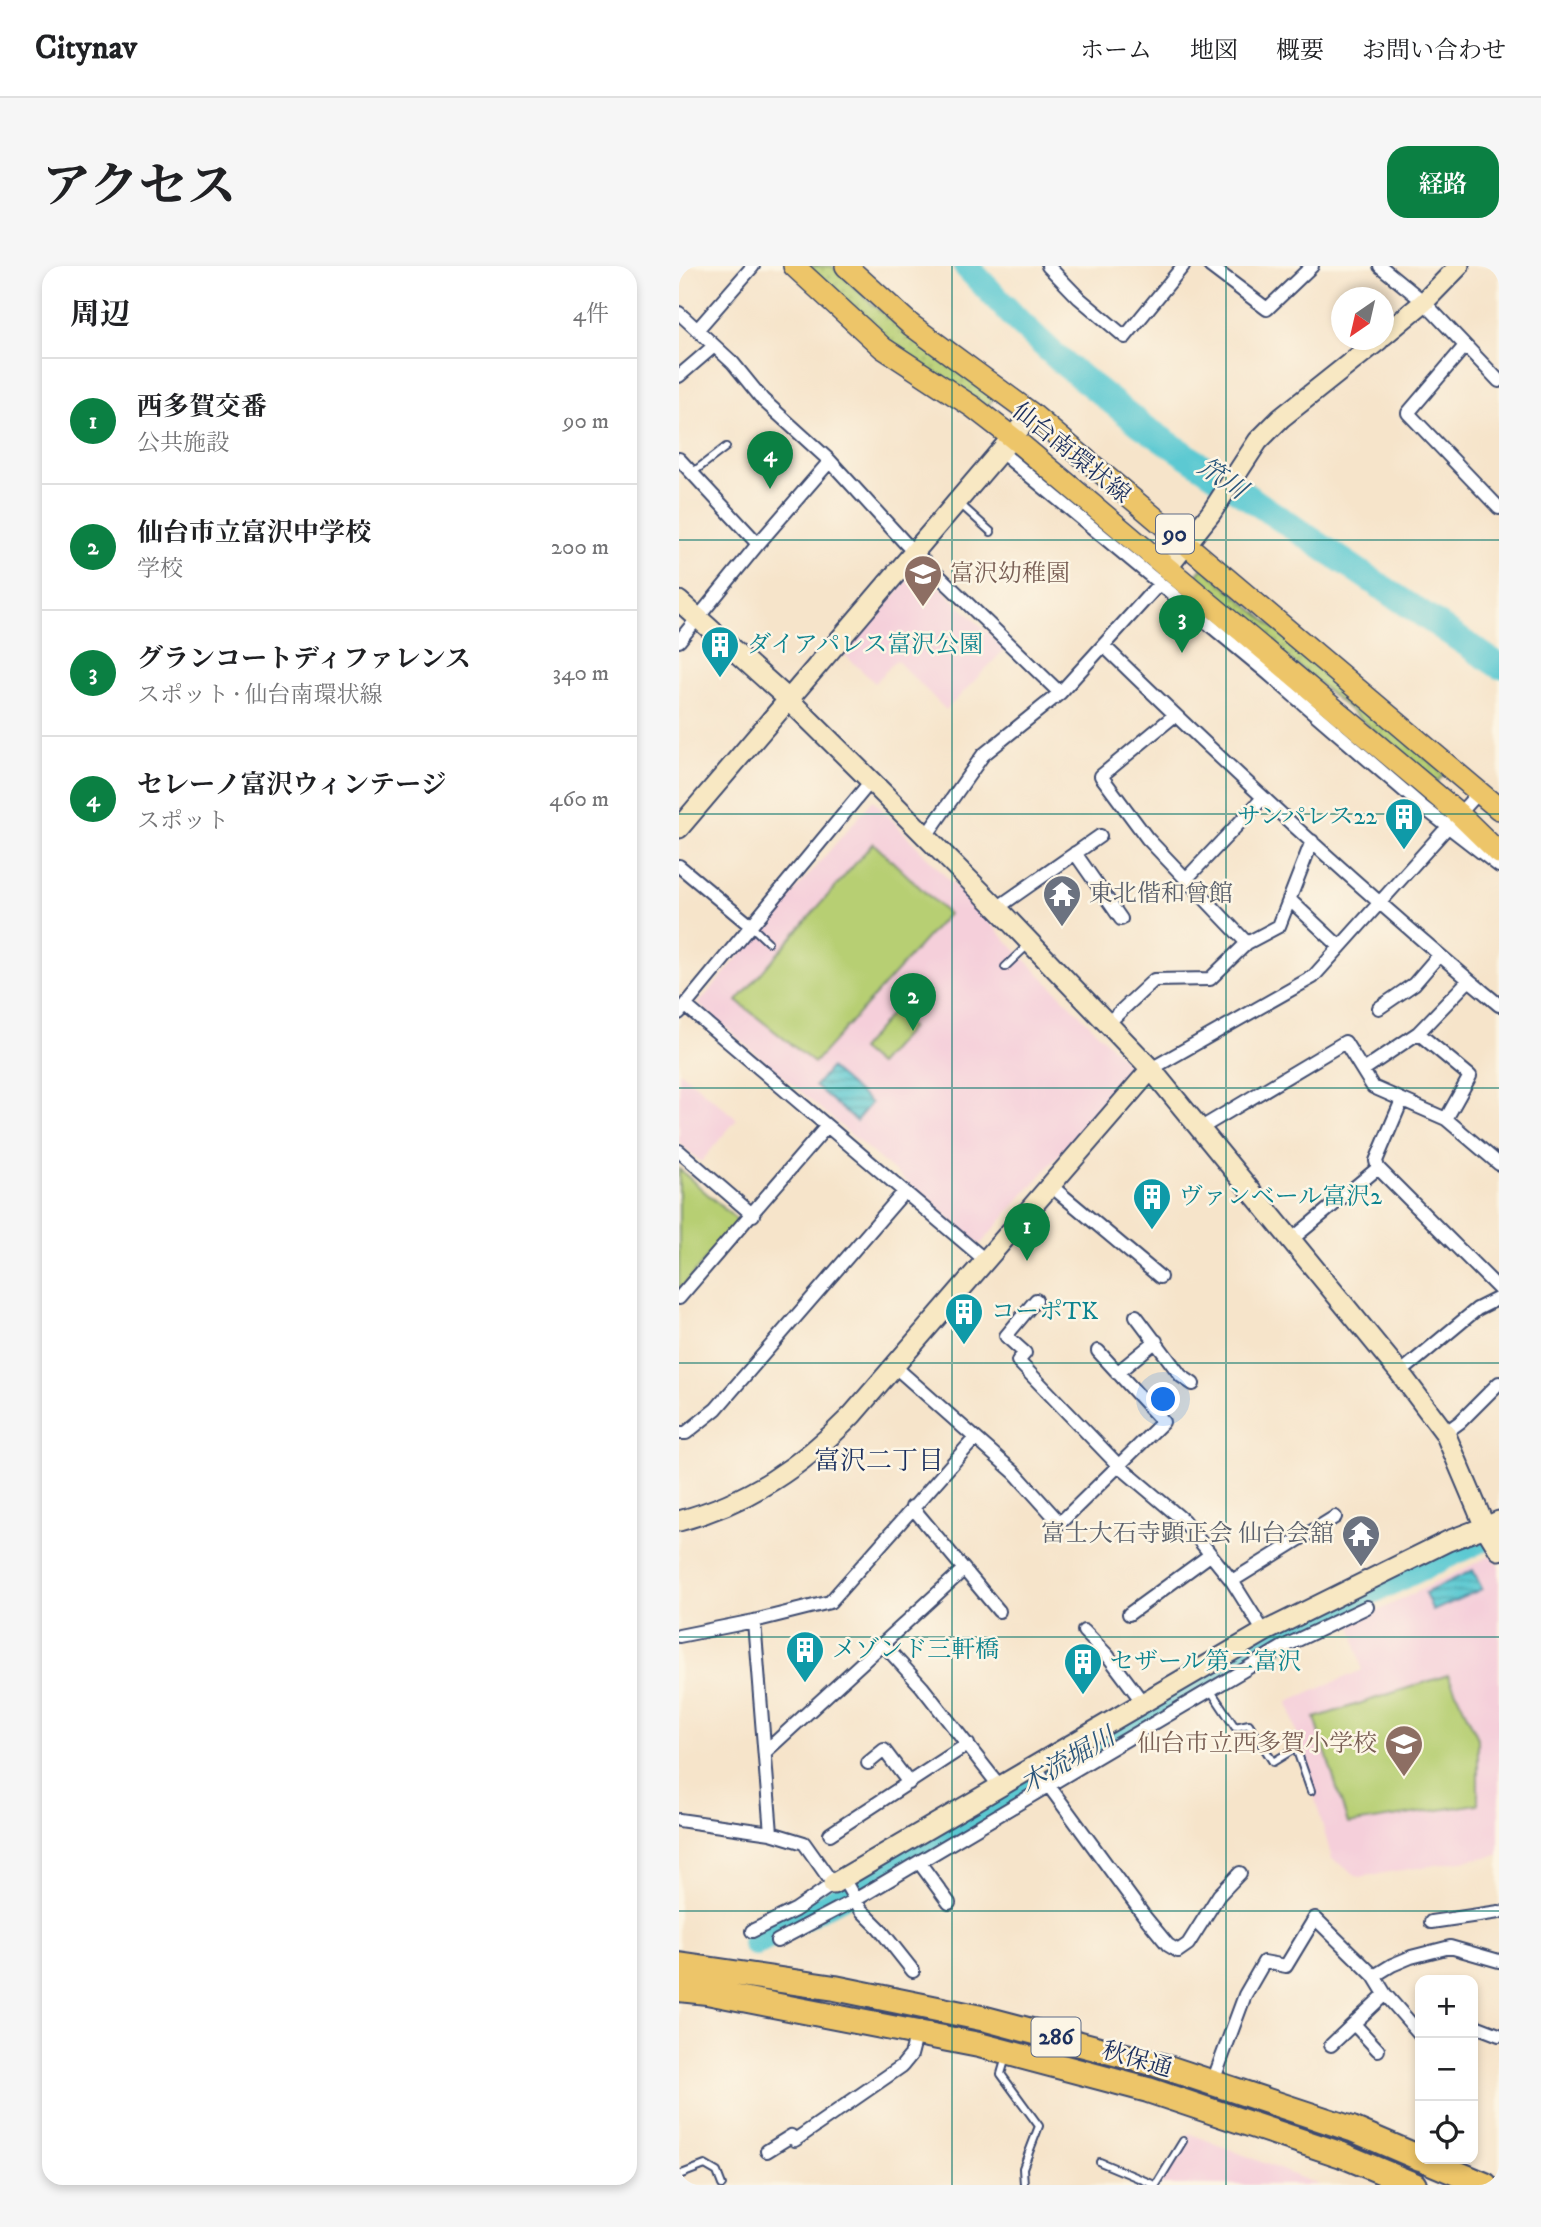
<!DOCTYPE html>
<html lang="ja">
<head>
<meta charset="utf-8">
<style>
	:root { --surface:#fff; --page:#f6f6f6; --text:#202124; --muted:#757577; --line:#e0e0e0; --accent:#0b8043 }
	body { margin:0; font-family:"IM FELL DW Pica","Noto Serif JP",serif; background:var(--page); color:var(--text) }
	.controls { position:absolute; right:21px; bottom:21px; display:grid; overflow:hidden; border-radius:14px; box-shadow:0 4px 10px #0003 }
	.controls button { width:63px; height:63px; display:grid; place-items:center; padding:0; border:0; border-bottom:2px solid var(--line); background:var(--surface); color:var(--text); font:35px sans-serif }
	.compass { position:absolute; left:652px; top:21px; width:63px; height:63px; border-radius:50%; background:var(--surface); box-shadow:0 4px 10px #0003; rotate:214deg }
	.you { position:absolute; left:485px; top:1134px; width:24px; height:24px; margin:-18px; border:5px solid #fff; border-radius:50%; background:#1a73e8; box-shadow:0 0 0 10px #1a73e833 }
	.badge { display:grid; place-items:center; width:46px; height:46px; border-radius:50%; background:var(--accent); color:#fff; font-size:23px; font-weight:700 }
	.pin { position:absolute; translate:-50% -58px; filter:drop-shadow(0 2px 4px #0008) }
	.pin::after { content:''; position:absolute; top:37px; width:24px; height:21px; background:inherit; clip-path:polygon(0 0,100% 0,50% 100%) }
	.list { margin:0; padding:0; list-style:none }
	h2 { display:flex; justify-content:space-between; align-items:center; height:91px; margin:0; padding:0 28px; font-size:30px }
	h2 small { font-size:23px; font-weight:400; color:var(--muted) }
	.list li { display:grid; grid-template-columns:46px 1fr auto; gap:21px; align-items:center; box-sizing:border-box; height:126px; padding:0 28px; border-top:2px solid var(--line) }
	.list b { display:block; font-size:26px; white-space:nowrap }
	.list p { margin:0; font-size:23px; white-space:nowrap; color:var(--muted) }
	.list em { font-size:23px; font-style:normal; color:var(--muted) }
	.icon { flex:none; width:38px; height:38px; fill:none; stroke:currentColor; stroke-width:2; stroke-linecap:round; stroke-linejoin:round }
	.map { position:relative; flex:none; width:820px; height:1919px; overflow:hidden; border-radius:21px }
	header { display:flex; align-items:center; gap:42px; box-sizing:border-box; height:98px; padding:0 35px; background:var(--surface); border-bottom:2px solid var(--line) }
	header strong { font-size:33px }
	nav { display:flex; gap:38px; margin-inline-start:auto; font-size:24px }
	.intro { display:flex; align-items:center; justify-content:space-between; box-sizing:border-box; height:168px; padding:0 42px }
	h1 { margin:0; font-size:49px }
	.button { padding:18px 32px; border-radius:21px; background:var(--accent); color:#fff; font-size:24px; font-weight:700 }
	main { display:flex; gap:42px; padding:0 42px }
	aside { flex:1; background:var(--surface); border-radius:21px; box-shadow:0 4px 10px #0003 }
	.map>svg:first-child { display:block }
	.built { fill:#f5cfda }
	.grass { fill:url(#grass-dots); stroke:#697f68; stroke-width:2 }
	.park { fill:#b7cf73; stroke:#697f68; stroke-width:2 }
	.water { fill:url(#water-rules); stroke:#3c7c98; stroke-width:2 }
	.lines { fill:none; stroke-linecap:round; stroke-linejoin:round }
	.river { stroke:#5cc9d2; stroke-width:26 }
	.lane-casing { stroke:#3c4a6e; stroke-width:10 }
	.street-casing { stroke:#3c4a6e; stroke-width:16 }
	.secondary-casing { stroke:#3c4a6e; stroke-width:23 }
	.primary-casing { stroke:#3c4a6e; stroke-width:24 }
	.highway-casing { stroke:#3c4a6e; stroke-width:28 }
	.lane { stroke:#fff; stroke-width:6 }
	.street { stroke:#fff; stroke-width:12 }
	.secondary { stroke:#f8e8c3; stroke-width:19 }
	.primary { stroke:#edc569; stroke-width:21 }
	.highway { stroke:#edc569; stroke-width:24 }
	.grid { fill:none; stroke:#0f766e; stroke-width:2; stroke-opacity:0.55 }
	.labels { text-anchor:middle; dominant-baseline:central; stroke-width:5; stroke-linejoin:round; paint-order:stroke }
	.shield { fill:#fcf5e5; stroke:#5e6a86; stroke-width:2 }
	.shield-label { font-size:23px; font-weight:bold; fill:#1b2f5e }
	.street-label { font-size:24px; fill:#1b2f5e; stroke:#fcf5e5 }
	.education-label { font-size:24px; fill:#785e54; stroke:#fcf5e5; text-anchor:start }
	.culture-label { font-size:24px; fill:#0d838f; stroke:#fcf5e5; text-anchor:start }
	.worship-label { font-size:24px; fill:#5b616d; stroke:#fcf5e5; text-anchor:start }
	.water-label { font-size:26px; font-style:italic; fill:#2b567b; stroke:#fcf5e5 }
	.neighbourhood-label { font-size:26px; fill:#1b2f5e; stroke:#fcf5e5 }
</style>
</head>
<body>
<header>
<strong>Citynav</strong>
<nav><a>ホーム</a><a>地図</a><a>概要</a><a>お問い合わせ</a></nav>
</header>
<div class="intro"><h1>アクセス</h1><a class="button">経路</a></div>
<main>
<aside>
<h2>周辺<small>4件</small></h2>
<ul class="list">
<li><span class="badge">1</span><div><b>西多賀交番</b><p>公共施設</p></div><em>90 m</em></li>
<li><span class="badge">2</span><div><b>仙台市立富沢中学校</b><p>学校</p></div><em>200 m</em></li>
<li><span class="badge">3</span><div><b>グランコートディファレンス</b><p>スポット · 仙台南環状線</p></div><em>340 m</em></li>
<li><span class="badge">4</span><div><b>セレーノ富沢ウィンテージ</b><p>スポット</p></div><em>460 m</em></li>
</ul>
</aside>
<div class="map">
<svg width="820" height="1919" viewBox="0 0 820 1919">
	<defs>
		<pattern id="grass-dots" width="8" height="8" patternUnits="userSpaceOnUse" patternTransform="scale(1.75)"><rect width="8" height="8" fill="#b7cf73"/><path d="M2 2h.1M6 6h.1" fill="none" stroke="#9db266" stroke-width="1.8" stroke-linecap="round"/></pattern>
		<pattern id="water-rules" width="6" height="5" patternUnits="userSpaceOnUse" patternTransform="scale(1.75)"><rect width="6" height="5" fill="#5cc9d2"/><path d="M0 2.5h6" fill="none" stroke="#4ba4ae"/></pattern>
	</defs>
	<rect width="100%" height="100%" fill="#fcf5e5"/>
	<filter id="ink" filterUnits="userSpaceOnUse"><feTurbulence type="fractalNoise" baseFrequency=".0143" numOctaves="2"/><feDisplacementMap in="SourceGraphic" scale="14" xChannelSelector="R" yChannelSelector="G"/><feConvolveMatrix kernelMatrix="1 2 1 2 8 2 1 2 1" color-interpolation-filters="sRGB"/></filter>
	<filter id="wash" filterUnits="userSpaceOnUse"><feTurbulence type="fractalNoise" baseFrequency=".00686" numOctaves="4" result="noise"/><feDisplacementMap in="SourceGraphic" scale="28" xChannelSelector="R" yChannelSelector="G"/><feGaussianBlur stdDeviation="1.57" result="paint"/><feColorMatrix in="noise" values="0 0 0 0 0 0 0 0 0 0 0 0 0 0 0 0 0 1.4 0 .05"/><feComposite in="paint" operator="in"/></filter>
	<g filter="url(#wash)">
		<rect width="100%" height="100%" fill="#f6e4ca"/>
		<path class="built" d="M240 301 326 383 267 444 217 394 196 417 165 388Z
			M194 534 328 675 444 792 450 801 446 813 301 979 19 738Z
			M0 805 58 853 22 896 0 877Z
			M813 1289 820 1301V1589L680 1611 653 1593 609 1436 683 1404 672 1358Z
			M510 1867 640 1919H480Z"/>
		<path class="grass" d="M126 0H153L200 44 242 79 317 129 308 141 216 82Z
			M524 301 766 507 757 517 515 312Z"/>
		<path class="park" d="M194 577 269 648 135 797 58 735Z
			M214 745 232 761 199 799 181 784Z
			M0 903 59 955 0 1025Z
			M769 1409 799 1472V1538L669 1558 636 1452Z"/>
		<path class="water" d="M151 802 192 837 177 855 136 820Z
			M794 1304 803 1323 754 1345 746 1327Z"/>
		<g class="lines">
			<path class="river" d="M287 0 340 56 383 96 462 159 820 400
				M76 1677 165 1629 576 1385 666 1338 820 1265"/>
		</g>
	</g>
	<g filter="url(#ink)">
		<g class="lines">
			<defs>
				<path id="lane" d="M13 207 47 181
					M280 237 312 266
					M72 660 89 676
					M326 701 350 678
					M530 1422 556 1461 570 1458 594 1496 617 1482 632 1525
					M327 1791 322 1808 360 1860 344 1902 345 1919
					M421 1896 476 1919
					M0 1909 26 1899 38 1906 43 1919
					M477 1919 504 1875"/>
				<path id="street" d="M369 0 400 32 446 71 504 0
					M531 0 588 43 633 0
					M701 0 745 36 820 115
					M0 47 54 97 84 134 151 195 227 278 381 427
					M18 64 74 0
					M786 80 729 147 820 242
					M0 110 35 80
					M322 186 585 404 745 542 820 600
					M0 193 79 278
					M0 375 79 278 151 195
					M425 380C552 504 683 625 820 739
					M496 449 422 510 468 572 568 677
					M247 570 304 489 381 427 480 318
					M396 587 442 653
					M0 600 72 660
					M508 612 584 532
					M610 633 661 681
					M318 642 421 570
					M7 740 306 994
					M700 742 735 718 760 689
					M0 747 192 515
					M429 757 475 714 531 713 568 677 600 660 633 575
					M739 767 791 810 767 853
					M472 803 634 711 800 526
					M684 804 739 767 790 714
					M522 862 666 776 694 821 767 853 820 898
					M0 885 74 949
					M699 902 820 1023
					M371 919 481 1011
					M612 974 699 902 697 895 723 834
					M0 1032 148 860
					M357 1034 327 1070 346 1087 339 1095 440 1200 504 1254 553 1315 585 1366
					M457 1050 502 1110 514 1118
					M214 1099 336 1207 381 1257 484 1156 419 1085
					M438 1107 477 1075
					M721 1107 798 1043 820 1032
					M0 1167H7L37 1143 225 926
					M766 1167 781 1156 820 1117
					M233 1241 320 1345
					M553 1315 656 1251
					M450 1348 531 1289
					M75 1355 92 1567
					M405 1365 429 1390 465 1438
					M0 1370 75 1355 151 1336 296 1172
					M204 1378 243 1421 322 1522
					M86 1486 284 1304
					M189 1497 205 1484 230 1517
					M356 1501 466 1651 489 1679 499 1685 509 1678 540 1629 561 1607
					M0 1554 92 1567 125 1577 154 1618 116 1644 73 1665
					M151 1568 289 1478
					M240 1596 270 1637
					M165 1614 182 1644 200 1662 234 1705
					M752 1656 820 1646
					M98 1675 176 1634 240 1596 604 1381 688 1341
					M695 1710 713 1699 732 1691 771 1681 820 1695
					M675 1758 699 1784
					M794 1759 820 1769
					M652 1779 706 1728
					M533 1818 566 1729 585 1696 607 1700 636 1652 695 1710 706 1728 741 1768
					M88 1885 112 1870 116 1874 223 1800 232 1789 238 1766"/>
				<path id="secondary" d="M704 70 745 36 780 0
					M489 301 532 247 579 175 602 152 700 74
					M0 335 109 433 192 515 318 642 472 803 721 1107 766 1167 806 1261 820 1255
					M0 562 353 148
					M0 1255C70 1236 122 1201 173 1149L472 803
					M154 1618 585 1366 769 1275 806 1261 820 1284"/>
				<path id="primary" d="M115 0 204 82 294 141 334 172 780 548 820 587
					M167 0 232 59 353 148 820 543"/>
				<path id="highway" d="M0 1699 156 1722 307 1753 477 1798 673 1863 741 1892
					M0 1723 28 1726 300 1779 469 1824 663 1889 735 1919
					M744 1893 806 1919"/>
			</defs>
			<use href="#lane" class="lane-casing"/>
			<use href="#street" class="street-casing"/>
			<use href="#secondary" class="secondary-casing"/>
			<use href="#primary" class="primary-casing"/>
			<use href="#highway" class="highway-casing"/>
			<use href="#lane" class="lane"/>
			<use href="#street" class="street"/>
			<use href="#secondary" class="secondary"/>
			<use href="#primary" class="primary"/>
			<use href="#highway" class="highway"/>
		</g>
	</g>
	<path class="grid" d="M273 0V1919M547 0V1919M0 274H820M0 548H820M0 822H820M0 1097H820M0 1371H820M0 1645H820"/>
	<defs>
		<symbol id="school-pin" viewBox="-11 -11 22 30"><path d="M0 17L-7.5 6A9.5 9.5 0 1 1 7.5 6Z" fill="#8d6e63" stroke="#fcf5e5"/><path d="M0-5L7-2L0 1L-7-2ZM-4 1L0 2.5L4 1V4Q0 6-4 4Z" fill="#fff"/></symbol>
		<symbol id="building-pin" viewBox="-11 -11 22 30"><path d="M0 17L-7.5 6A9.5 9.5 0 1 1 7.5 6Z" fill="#0f9aa8" stroke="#fcf5e5"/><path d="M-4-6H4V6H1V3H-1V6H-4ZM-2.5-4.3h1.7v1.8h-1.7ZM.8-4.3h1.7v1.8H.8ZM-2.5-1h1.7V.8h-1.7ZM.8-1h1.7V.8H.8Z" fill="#fff"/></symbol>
		<symbol id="temple-pin" viewBox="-11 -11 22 30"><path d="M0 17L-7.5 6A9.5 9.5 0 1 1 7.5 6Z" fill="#6b7280" stroke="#fcf5e5"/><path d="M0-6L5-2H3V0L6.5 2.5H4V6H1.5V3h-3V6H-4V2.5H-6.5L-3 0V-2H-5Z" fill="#fff"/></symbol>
	</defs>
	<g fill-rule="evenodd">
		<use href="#school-pin" x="222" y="286" width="44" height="60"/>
		<use href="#building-pin" x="19" y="357" width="44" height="60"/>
		<use href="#building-pin" x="703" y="529" width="44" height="60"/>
		<use href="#temple-pin" x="361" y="606" width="44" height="60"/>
		<use href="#building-pin" x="451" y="909" width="44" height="60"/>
		<use href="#building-pin" x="263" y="1024" width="44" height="60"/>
		<use href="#temple-pin" x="660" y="1246" width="44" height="60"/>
		<use href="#building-pin" x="104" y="1362" width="44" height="60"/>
		<use href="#building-pin" x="382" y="1374" width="44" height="60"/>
		<use href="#school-pin" x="703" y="1456" width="44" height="60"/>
	</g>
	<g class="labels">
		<g class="shield">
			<rect x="477" y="248.5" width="38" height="39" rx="5"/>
			<rect x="352.5" y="1751.5" width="49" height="39" rx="5"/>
		</g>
		<g class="shield-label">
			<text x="496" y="268">90</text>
			<text x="377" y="1771">286</text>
		</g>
		<g class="street-label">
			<text transform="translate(392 187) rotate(39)">仙台南環状線</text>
			<text transform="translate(458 1794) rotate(16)">秋保通</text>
		</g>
		<g class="education-label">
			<text x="271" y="308">富沢幼稚園</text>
			<text x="698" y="1478" text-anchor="end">仙台市立西多賀小学校</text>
		</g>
		<g class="culture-label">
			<text x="68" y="379">ダイアパレス富沢公園</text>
			<text x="698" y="551" text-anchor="end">サンパレス22</text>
			<text x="500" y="931">ヴァンベール富沢2</text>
			<text x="312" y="1046">コーポTK</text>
			<text x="153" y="1384">メゾンド三軒橋</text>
			<text x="431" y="1396">セザール第二富沢</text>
		</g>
		<g class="worship-label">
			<text x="410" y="628">東北偕和曾館</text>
			<text x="655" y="1268" text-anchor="end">富士大石寺顕正会 仙台会舘</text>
		</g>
		<g class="water-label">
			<text transform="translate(543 213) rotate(34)">笊川</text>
			<text transform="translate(389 1495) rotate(-30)">木流堀川</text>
		</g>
		<g class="neighbourhood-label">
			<text x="200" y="1195">富沢二丁目</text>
		</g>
	</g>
</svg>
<div class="controls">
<button>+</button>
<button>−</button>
<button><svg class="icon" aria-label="locate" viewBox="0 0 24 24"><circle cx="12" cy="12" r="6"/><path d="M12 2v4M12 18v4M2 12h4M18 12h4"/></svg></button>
</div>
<svg class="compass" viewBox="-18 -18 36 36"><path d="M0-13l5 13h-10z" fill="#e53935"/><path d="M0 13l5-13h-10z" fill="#757577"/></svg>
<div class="you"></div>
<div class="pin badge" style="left:348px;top:995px">1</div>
<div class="pin badge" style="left:234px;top:765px">2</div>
<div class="pin badge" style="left:503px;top:387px">3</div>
<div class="pin badge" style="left:91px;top:223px">4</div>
</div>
</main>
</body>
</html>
